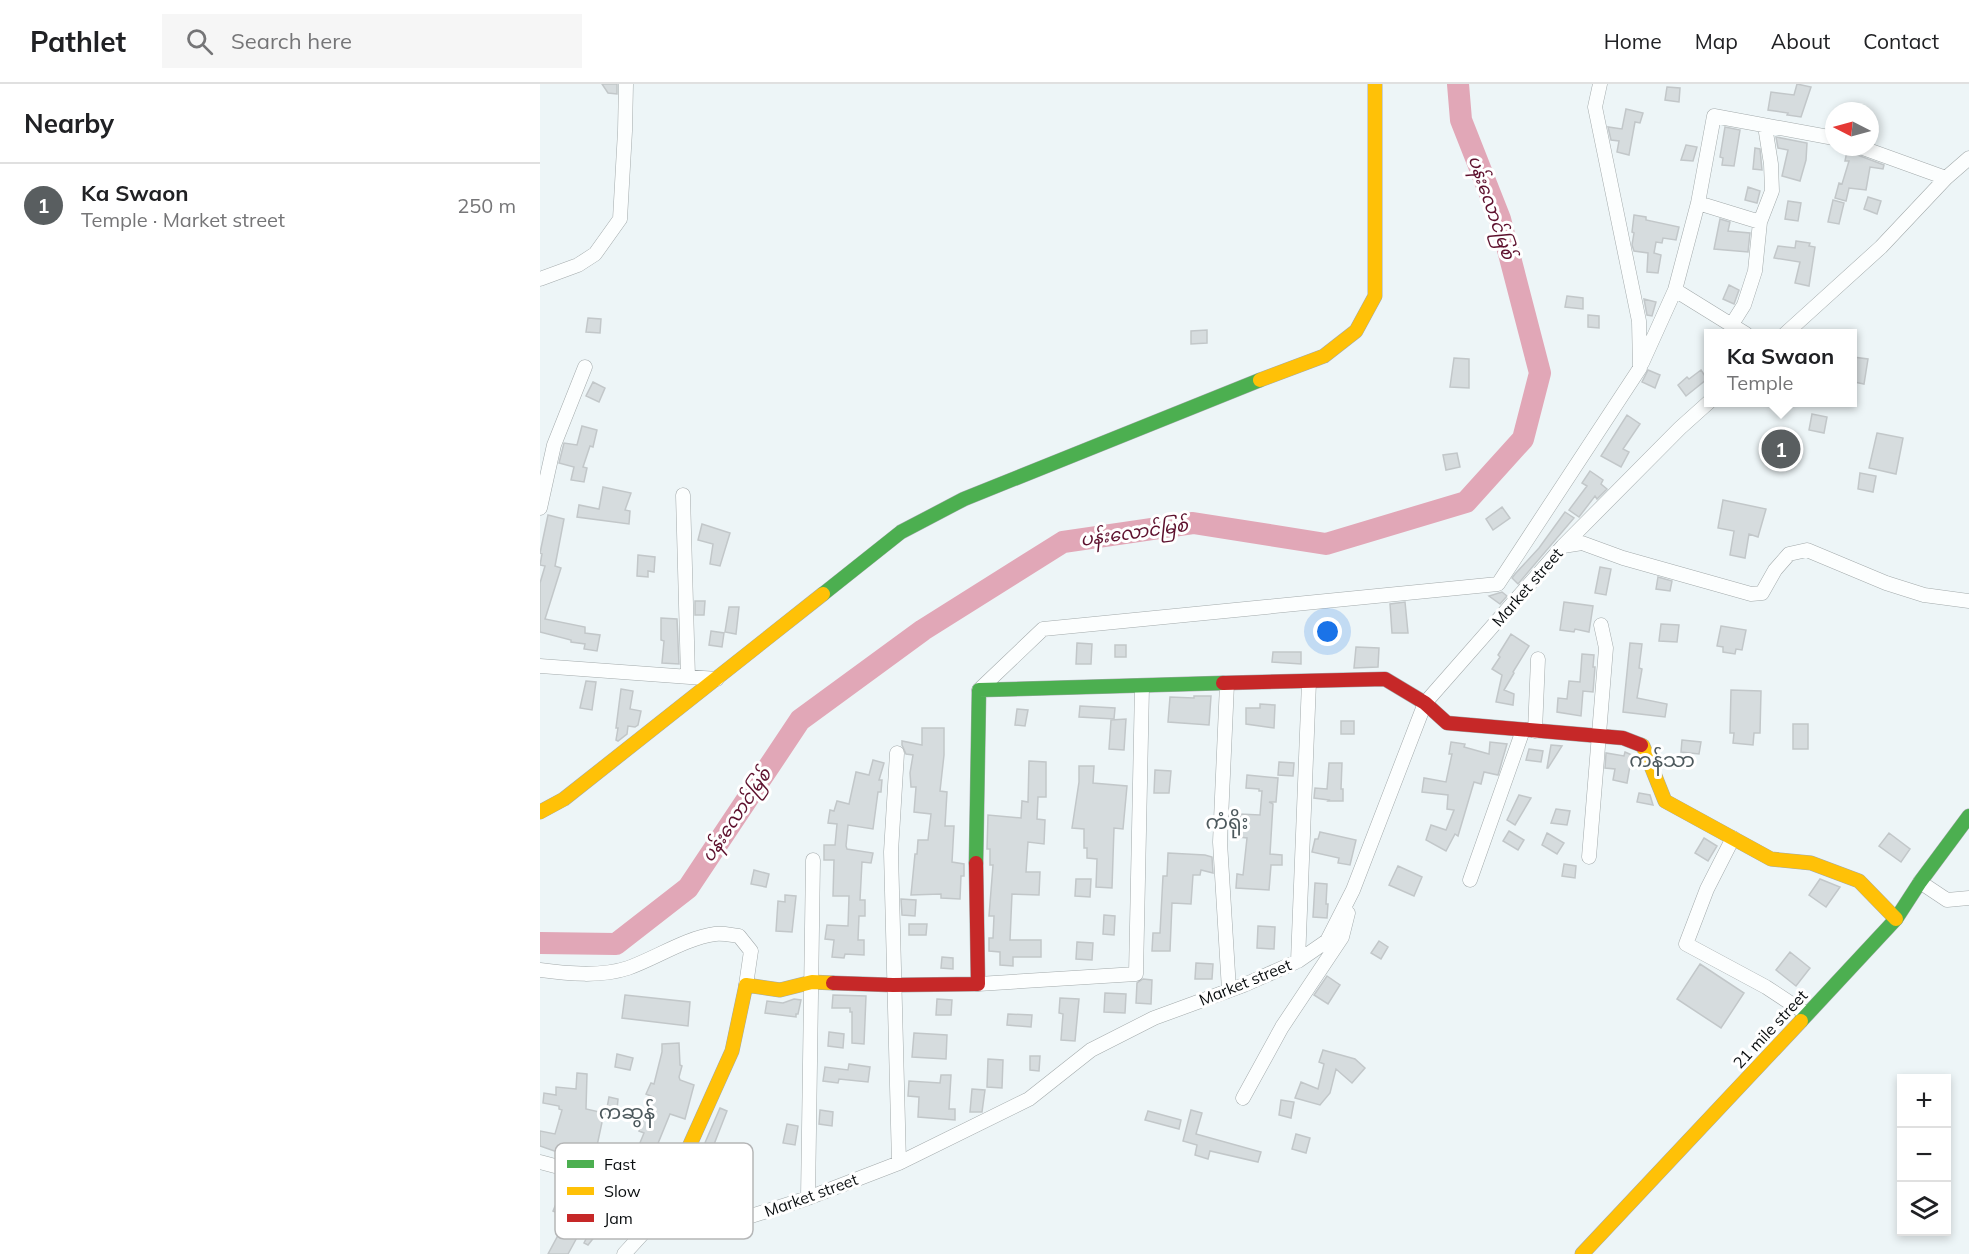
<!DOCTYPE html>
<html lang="en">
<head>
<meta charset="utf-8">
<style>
	:root { --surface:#fff; --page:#f6f6f6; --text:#202124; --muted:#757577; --line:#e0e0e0; --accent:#595e60 }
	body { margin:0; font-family:Mulish,"Noto Sans Myanmar",sans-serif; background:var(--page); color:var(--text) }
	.controls { position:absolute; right:18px; bottom:18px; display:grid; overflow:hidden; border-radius:0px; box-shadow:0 3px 9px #0003 }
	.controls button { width:54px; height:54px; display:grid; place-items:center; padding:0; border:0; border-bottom:2px solid var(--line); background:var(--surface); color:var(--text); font:30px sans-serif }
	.compass { position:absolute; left:1285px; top:18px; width:54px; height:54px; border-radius:50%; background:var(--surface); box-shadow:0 3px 9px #0003; rotate:276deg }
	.you { position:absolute; left:788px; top:548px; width:21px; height:21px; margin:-15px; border:4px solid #fff; border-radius:50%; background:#1a73e8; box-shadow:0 0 0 9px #1a73e833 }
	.badge { display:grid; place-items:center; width:39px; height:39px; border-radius:50%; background:var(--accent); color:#fff; font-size:20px; font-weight:700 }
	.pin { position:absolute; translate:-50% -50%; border:3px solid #fff; box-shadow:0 2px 6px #0006 }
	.popup { position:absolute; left:1164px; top:245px; width:153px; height:78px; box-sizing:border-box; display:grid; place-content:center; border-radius:0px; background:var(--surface); filter:drop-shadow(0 2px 4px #0005); font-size:20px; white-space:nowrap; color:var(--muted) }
	.popup b { font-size:22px; color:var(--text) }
	.popup::after { content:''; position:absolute; left:50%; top:100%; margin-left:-12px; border:12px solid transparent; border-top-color:var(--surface) }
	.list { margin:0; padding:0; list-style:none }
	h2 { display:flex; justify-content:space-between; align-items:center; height:78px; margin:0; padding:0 24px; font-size:26px }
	h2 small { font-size:20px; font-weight:400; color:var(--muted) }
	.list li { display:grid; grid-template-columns:39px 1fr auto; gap:18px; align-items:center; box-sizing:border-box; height:84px; padding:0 24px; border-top:2px solid var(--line) }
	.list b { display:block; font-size:22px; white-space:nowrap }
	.list p { margin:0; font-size:20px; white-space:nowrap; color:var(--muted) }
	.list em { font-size:20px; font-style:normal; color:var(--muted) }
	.icon { flex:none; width:33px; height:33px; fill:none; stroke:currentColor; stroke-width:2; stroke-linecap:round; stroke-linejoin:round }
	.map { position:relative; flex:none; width:1429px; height:1170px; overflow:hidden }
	header { display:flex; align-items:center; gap:36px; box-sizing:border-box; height:84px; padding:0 30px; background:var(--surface); border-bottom:2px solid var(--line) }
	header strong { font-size:28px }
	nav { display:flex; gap:33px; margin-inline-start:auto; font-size:21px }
	.search { width:420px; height:54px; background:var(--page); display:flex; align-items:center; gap:15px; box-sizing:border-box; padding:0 21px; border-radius:0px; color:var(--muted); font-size:22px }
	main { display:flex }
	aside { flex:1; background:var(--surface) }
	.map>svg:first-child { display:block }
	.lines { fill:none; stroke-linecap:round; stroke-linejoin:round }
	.river { stroke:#e1a7b7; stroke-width:22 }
	.building { fill:#d6dcde; stroke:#c2c7c9; stroke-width:1.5 }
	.street-casing { stroke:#a3aaab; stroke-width:15 }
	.fast-casing { stroke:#a3aaab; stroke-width:15 }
	.slow-casing { stroke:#a3aaab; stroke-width:15 }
	.jam-casing { stroke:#a3aaab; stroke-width:15 }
	.street { stroke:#fcfefe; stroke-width:14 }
	.fast { stroke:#4caf50; stroke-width:14 }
	.slow { stroke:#ffc107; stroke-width:14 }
	.jam { stroke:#c62828; stroke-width:14 }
	.labels { text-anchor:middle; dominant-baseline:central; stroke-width:6; stroke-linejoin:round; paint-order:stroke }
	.street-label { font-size:16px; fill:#090d0f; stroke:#fff }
	.water-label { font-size:18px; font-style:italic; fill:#5d102d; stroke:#fff }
	.quarter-label { font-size:20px; fill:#4d595d; stroke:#fff }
	.key { fill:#fff; stroke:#b5b6b7; stroke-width:1.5 }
	.key-label { font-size:16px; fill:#090d0f }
</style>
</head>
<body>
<header>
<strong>Pathlet</strong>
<div class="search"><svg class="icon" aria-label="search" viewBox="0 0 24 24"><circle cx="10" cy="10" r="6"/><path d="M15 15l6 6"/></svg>Search here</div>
<nav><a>Home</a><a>Map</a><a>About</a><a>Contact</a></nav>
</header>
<main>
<aside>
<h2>Nearby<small></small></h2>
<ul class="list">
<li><span class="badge">1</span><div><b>Ka Swaon</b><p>Temple · Market street</p></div><em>250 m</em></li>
</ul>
</aside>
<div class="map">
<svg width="1429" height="1170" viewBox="0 0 1429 1170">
	<rect width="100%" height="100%" fill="#edf5f7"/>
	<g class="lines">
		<path class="river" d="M0 859 76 860 148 804 260 636 383 546 523 458 653 439 786 460 926 418 983 355 1000 289 960 135 921 36 918 0"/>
	</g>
	<path class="building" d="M62 0H77V10L68 9Z
		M1257 0 1271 3 1261 33 1247 31 1248 29 1228 26 1231 8 1254 11Z
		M1127 3 1140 4 1139 18 1125 16Z
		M1086 25 1103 29 1100 39 1095 38 1089 71 1077 68 1079 57 1071 56 1068 43 1082 45Z
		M1185 43 1200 46 1194 82 1182 81 1183 74 1180 73Z
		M1236 53 1267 59 1266 76 1260 97 1242 92 1248 66 1238 64Z
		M1146 61 1157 63 1153 77 1141 76Z
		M1215 64 1220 65 1222 86 1213 85Z
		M1307 67 1344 81 1343 85 1330 83 1326 106 1309 104 1306 117 1295 114 1299 99 1302 100 1309 77H1305Z
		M1208 103 1220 107 1217 119 1205 116Z
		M1328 113 1341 117 1337 130 1324 125Z
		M1293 116 1304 119 1299 140 1288 138Z
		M1248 117 1261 119 1258 137 1245 135Z
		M1094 131 1106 133V136L1139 143 1136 156 1123 154 1122 159 1116 158 1114 169 1121 171 1118 189 1107 188 1108 169 1094 167 1092 161 1094 149 1092 148Z
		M1180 135 1190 138 1188 147 1210 149 1208 168 1174 165Z
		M1256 157 1270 159 1269 162 1275 163 1269 202 1255 199 1260 178 1234 174 1238 162 1255 164Z
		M1189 201 1199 206 1194 220 1183 215Z
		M1027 212 1043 214V225L1025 223Z
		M1104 215 1116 218 1112 232 1107 231Z
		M1048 231 1059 232V244L1048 243Z
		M48 234 61 235 60 249 46 248Z
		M667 246V259L651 260V247Z
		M1313 273 1328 275 1324 300 1314 298 1316 287H1313Z
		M914 274 929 275V304L910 303Z
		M1108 286 1120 291 1115 304 1102 298Z
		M1161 286 1167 295 1146 312 1138 301 1147 293 1149 295Z
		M53 298 65 304 59 318 46 312Z
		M1272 330 1287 333 1284 349 1269 346Z
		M1087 331 1100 340 1083 365 1089 368 1081 383 1061 372Z
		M42 342 57 346 53 363 50 362 43 383 47 384 44 398 31 396 34 383 19 379 24 359 37 361Z
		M1337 349 1363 354 1356 390 1329 384Z
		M917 369 920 383 906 386 903 371Z
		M1050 387 1063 396 1061 400 1067 405 1057 415 1055 412 1039 433 1029 426 1047 402 1042 399Z
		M1320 389 1336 392 1333 408 1318 405Z
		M63 403 91 409 85 426 90 427 89 440 37 433 39 421 59 425Z
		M1183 416 1226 425 1218 453 1209 450 1205 474 1190 471 1194 447 1178 444Z
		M962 423 970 434 953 446 946 435Z
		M1025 428 1034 434 978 500 972 494 975 490 999 464Z
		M8 431 24 435 15 482 21 484 5 535 45 543V549L60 551 57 567 44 565 45 560 31 558V556L0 548V499L5 482 0 481 2 470 0 469Z
		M162 440 190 449 180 482 170 480 173 460 158 456Z
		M98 471 115 473 114 488 108 487V493L97 492Z
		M1060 483 1071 485 1066 511 1055 509Z
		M1118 493 1132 497 1130 507 1116 505Z
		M962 508 967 512 960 520 949 512Z
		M155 517H165L164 531H155Z
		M865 518 868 549H852L850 520Z
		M1024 518 1053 522 1049 548 1035 545 1034 548 1020 546Z
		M189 523H199L196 550 185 548Z
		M121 534 137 535 139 580 122 579 124 557 121 556Z
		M1121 540 1139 541 1137 558 1119 557Z
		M1181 542 1206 546 1202 566 1196 565 1195 570 1183 568V563L1177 562Z
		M171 547 184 549 182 563 169 561Z
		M971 550 989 562 973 588 974 589 964 606 974 610 973 621 956 618 962 591 952 585 960 573 958 571Z
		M537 559 552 560 551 580H536Z
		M1090 559 1102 560 1099 584 1102 585 1097 614 1127 620 1125 633 1083 628Z
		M575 561H586V573H575Z
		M816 563 839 564 838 583 814 584Z
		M733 568H761V580L732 578Z
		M1042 570 1054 571 1053 583H1055L1053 608 1043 607 1041 632 1017 628 1018 614 1027 615 1029 597 1040 598Z
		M46 597 56 598 52 626 40 624Z
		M81 605 93 607 90 625 101 627 98 641 95 643 88 642 87 650 78 657 76 656 78 644H76Z
		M1191 606 1221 607 1220 649H1214L1213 661 1193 659 1194 649H1190Z
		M654 612H671L669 641 628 638 630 613 654 614Z
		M720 620 735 621 734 644 706 640V624H720Z
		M540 622 575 624 574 635 539 633Z
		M477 625 488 626 485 642 475 641Z
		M586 635 584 666 569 665 571 636Z
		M801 637H814V650H801Z
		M1253 640H1268V665H1253Z
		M382 644H404V671L400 707 407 708 405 742H414L412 778 424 780V792H421L420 815 401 814V810L371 811 375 770H377L378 756H388L391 730 374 728 376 703H371L370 689 373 671 366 670 362 661V657L382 661Z
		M1142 656 1161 658 1159 670 1141 668Z
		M911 658 925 660 924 663 949 670 950 658 967 660 958 691 944 688 941 700 934 698 918 752 915 750 906 767 886 756 891 741 906 746 914 726 907 725 908 711 882 708 884 694 906 698 912 670H909Z
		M1011 661 1022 662 1008 684H1007Z
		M989 665 1003 667 1001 678 986 676Z
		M1085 668 1094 672 1093 676H1091L1087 699 1073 696 1075 685 1065 684 1066 669 1084 672Z
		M333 676 344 679 339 696H342L341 708H338L333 745 308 741 306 762 307 765 333 769 331 779 322 778 320 816H325V832H319L318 856H324V871L305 870 304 874 292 873 294 856 285 855 287 841 308 842 309 812H293L294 776H284V761H295L297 740 288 739 290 726 294 727 297 717 309 720 316 688 329 691Z
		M489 677 506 678V713H498L497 735 505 736 504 760 488 758 486 788H500L499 811 472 810 470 856H501V873H473V882L460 881V868L449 867V854H453L454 832H449L453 781H450V765H447L448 731 481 734 482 717 488 718Z
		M739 678 754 679 753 692 738 691Z
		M789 679H802L801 705H803V717H788L789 716 774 714 775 704 787 705Z
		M539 682H554L553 699 587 702 583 745 574 744 572 804 556 803 557 775 547 774V764H544V745L532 744 539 698Z
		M615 686 631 687 629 709H614Z
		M707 691 738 694 736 718H729L733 720 730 770 742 771V781H731L729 806 696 804 697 790 703 791 707 754 699 753 700 730 720 731 722 707H719V705L706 704Z
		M1099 709 1110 711 1113 721 1097 718Z
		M979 711 991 714 975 741 967 736Z
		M1016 725 1030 727 1027 741 1011 739Z
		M969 747 984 756 978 766 963 757Z
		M780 748 816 756 810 781 798 779 799 774 772 768 775 755H778Z
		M1007 749 1024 759 1017 770 1002 761Z
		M1349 749 1370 765 1361 778 1339 762Z
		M1164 754 1177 762 1168 777 1155 769Z
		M628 769 665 771 672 773 673 789 661 786 660 791H653L651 820 632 819 630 867H612L613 849H620L623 792H627Z
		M1024 780 1036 782 1035 794 1022 792Z
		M858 782 882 793 874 812 849 801Z
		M214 786 229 790 226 803 211 800Z
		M536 795H551L550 813 535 812Z
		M1280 795 1300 803 1286 823 1269 811Z
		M775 799 787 800 786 820H788L787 834 773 833Z
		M245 811 256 812 252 848 236 847 238 817 245 818Z
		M361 815 376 816 375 832 362 831Z
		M564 831 575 832 574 851 563 850Z
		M369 840H387L386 851H369Z
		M718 842 735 843 734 865 717 864Z
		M839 857 848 863 841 875 831 869Z
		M537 858 553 859 552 876 536 875Z
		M1250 868 1270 884 1256 902 1236 886Z
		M402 873 413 874V885L401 884Z
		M656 879 673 880 672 895H655Z
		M1160 880 1204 909 1181 944 1137 915Z
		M787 892 800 901 788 920 774 911Z
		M603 895 612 896 611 920 596 919 597 899Z
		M565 909 586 910 585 929 564 928Z
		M85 911 150 918 148 942 82 934Z
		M293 911 326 912 324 960 312 959V928H310V924H292Z
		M520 914 539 915 535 957 521 956 523 930 519 929Z
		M254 915 261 916 258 930H256V933L225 929 227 917 243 919Z
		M397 915 412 916 411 931H396Z
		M468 930 492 931 491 943 467 941Z
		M289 948 304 950 303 964 288 962Z
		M374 949 407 951 406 975 372 973Z
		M139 959 140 981 142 982 139 993 140 996 154 1001 145 1035 130 1030 112 1074 108 1073 101 1091 77 1081V1084L59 1081 63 1064 95 1071 104 1049 99 1047 113 1013 106 1010 111 999 114 1000 122 968V960Z
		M783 966 815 975 825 984 812 999 796 985 790 1009 780 1021 755 1014 761 998 778 1005 784 980 779 978Z
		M77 970 93 974 90 986 75 983Z
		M490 972H500L499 987 490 986Z
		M448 975 463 976 462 1004 447 1003Z
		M309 980 330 983 328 998 299 995 298 999 283 997 285 983 308 986Z
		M37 989 47 990 46 1025 64 1029 55 1071 25 1062 23 1070 0 1062V1047L15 1050 22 1026 19 1025V1022L3 1019 4 1009 16 1011V1003L36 1005Z
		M401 991H411L409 1025H415V1036L378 1033 379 1013 368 1012 369 997 400 999Z
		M432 1005 445 1006 442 1028H430Z
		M69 1013 78 1015 76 1036 65 1035Z
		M741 1016 754 1018 751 1034 739 1031Z
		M180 1024 187 1027 173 1063 200 1079 191 1078 185 1090 171 1082 174 1076 158 1075Z
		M280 1026 293 1028 292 1042 279 1040Z
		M651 1026 662 1029 656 1050 721 1068 718 1078 670 1067 668 1075 655 1071 657 1061 643 1057Z
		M608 1027 641 1036 639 1045 605 1036Z
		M247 1040 258 1042 255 1061 243 1059Z
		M756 1050 770 1054 766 1069 752 1065Z
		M19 1113 31 1118 25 1132 13 1127Z
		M64 1115 81 1122 71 1145 63 1142 48 1161 44 1159 47 1153 40 1148 28 1170H8L31 1127 53 1139Z"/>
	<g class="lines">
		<defs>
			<path id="street" d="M1320 63 1406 94
				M1158 119 1220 138 1232 107 1231 80 1225 42
				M0 195 38 181 55 170 80 135 85 47 86 0
				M1135 206 1206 250
				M1192 240 1204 221 1215 187 1220 138
				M1245 250 1341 163 1406 94 1429 74
				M1102 279 1135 206 1158 119 1174 32 1294 54
				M143 411 148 593
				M0 424 14 361 45 283
				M1023 462 1042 459 1083 474 1211 510 1222 509 1235 486 1249 470 1267 466 1346 499 1384 511 1429 517
				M0 582 177 595
				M687 600 680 758 689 906
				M439 606 503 545 958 500 1100 284 1099 237 1055 23 1060 0
				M995 647 998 575
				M357 669 351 768 359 1079
				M1193 754 1167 805 1146 860 1226 903 1267 930
				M1049 773 1066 564 1061 541
				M930 796 983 646
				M1380 798 1407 816 1429 814
				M758 877 769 598
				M0 886C28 890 61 893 88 884 116 874 146 854 175 850 183 849 191 851 199 852L211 867 206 901
				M438 900 596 890 602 603
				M703 1014 742 943 802 853 808 829
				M0 1078 124 1111
				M268 1114 273 776
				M84 1170 106 1146 189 1139 268 1114 359 1079 489 1015 551 966 614 934 704 901 758 877 787 857 813 806 885 619 1023 462 1140 344 1169 318"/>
			<path id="fast" d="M283 510 361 448 424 415 720 296
				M436 779 439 606 683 599
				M1261 937 1356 835 1380 798 1429 732"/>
			<path id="slow" d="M720 296 784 272 816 247 835 212V0
				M1101 661 1103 662 1125 717 1231 775 1271 779 1319 797 1356 835
				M0 728 24 715 283 510
				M106 1146 148 1065 192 967 206 901 240 906 272 898 293 899
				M1042 1170 1261 937"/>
			<path id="jam" d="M683 599 845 595 885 619 907 639 1083 654 1101 661
				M293 899 353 901 438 900 436 779"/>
		</defs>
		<use href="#street" class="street-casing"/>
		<use href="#fast" class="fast-casing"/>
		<use href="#slow" class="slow-casing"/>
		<use href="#jam" class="jam-casing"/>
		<use href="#street" class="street"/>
		<use href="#fast" class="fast"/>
		<use href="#slow" class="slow"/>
		<use href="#jam" class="jam"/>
	</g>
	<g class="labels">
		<g class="street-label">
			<text transform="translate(987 503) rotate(-49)">Market street</text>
			<text transform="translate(705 898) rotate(-22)">Market street</text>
			<text transform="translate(1230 945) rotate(-47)">21 mile street</text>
			<text transform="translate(271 1111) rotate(-20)">Market street</text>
		</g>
		<g class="water-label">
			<text transform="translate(952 123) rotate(71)">ပန်းလောင်မြစ်</text>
			<text transform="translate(594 448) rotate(-8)">ပန်းလောင်မြစ်</text>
			<text transform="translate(196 731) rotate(-56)">ပန်းလောင်မြစ်</text>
		</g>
		<g class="quarter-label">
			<text x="1122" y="675">ကန်သာ</text>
			<text x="687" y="737">ကံရိုး</text>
			<text x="87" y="1027">ကဆွန်</text>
		</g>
	</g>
	<rect x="15" y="1059" width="198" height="96" rx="9" class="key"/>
	<rect x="27" y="1076" width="27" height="8" fill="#4caf50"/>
	<rect x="27" y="1103" width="27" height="8" fill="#ffc107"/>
	<rect x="27" y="1130" width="27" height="8" fill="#c62828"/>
	<g class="key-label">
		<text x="64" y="1086">Fast</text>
		<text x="64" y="1113">Slow</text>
		<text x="64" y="1140">Jam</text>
	</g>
</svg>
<div class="controls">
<button>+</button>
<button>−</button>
<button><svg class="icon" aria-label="layers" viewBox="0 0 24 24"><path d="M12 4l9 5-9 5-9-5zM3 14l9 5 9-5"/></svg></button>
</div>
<svg class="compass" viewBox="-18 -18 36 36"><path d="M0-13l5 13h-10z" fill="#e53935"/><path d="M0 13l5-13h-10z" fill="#757577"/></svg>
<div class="you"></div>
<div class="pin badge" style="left:1241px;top:365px">1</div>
<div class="popup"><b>Ka Swaon</b>Temple</div>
</div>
</main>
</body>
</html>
